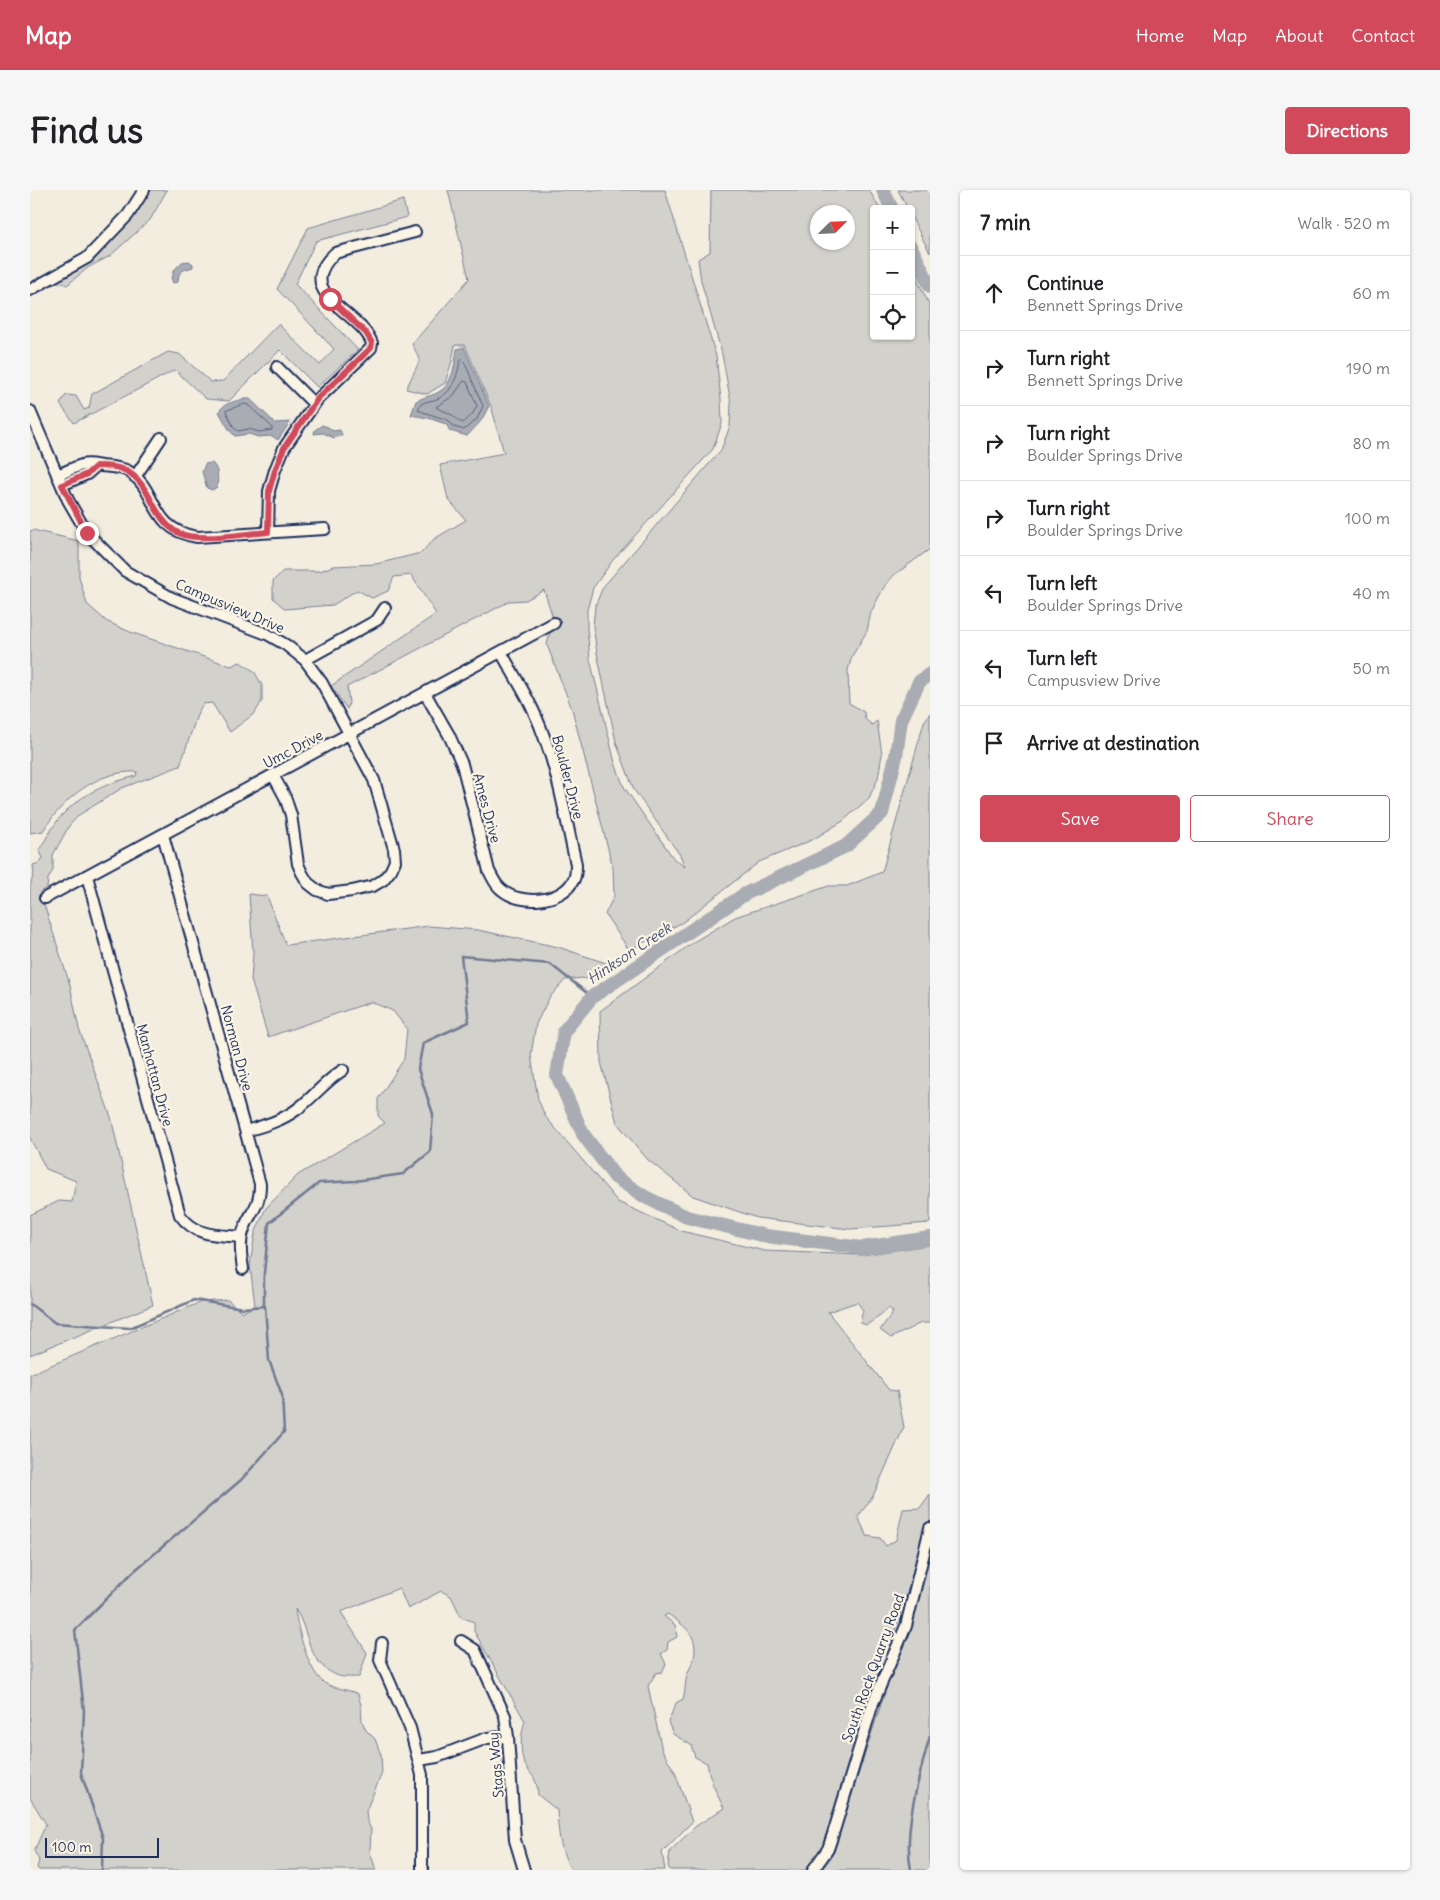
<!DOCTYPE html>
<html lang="en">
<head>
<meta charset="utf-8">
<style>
	:root { --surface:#fff; --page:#f6f6f6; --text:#202124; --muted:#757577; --line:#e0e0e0; --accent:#d1495b }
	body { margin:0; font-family:Delius,sans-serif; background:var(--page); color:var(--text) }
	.controls { position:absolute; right:15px; top:15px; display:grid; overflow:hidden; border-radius:5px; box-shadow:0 1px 4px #0004 }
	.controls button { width:45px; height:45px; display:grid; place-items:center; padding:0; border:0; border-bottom:1px solid var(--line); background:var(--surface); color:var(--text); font:25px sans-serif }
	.compass { position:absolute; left:780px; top:15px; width:45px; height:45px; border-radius:50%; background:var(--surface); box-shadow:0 1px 4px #0004; rotate:66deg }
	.scale { position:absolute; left:15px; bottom:12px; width:114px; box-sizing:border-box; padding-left:5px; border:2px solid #1b2f5e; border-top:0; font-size:14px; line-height:18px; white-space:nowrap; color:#1b2f5e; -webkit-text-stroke:4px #fcf5e5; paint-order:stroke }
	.stop { position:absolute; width:15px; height:15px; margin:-11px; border:4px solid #d1495b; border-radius:50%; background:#fff }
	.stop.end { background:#d1495b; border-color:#fff; box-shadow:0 1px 5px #0008 }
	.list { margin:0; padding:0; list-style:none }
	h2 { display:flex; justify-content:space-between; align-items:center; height:65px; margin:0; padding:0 20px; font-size:21px }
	h2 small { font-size:16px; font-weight:400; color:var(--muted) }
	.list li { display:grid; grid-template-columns:32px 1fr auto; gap:15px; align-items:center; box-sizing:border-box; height:75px; padding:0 20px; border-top:1px solid var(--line) }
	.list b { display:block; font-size:19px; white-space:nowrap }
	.list p { margin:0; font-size:16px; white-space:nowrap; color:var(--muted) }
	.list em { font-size:16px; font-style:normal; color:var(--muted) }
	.actions { display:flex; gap:10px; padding:15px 20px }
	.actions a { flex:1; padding:11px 0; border:1px solid var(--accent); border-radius:5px; text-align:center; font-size:18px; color:var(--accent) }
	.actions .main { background:var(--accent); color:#fff }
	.icon { flex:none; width:28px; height:28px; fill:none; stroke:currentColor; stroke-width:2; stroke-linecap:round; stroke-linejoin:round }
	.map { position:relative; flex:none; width:900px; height:1680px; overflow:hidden; border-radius:5px }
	header { display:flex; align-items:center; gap:30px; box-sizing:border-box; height:70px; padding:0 25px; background:var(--accent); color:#fff }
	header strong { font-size:24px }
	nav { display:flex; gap:28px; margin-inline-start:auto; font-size:18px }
	.intro { display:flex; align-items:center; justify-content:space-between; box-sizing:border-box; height:120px; padding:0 30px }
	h1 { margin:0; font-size:35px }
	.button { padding:12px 22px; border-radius:5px; background:var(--accent); color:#fff; font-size:18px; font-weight:700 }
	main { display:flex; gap:30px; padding:0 30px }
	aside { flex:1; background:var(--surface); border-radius:5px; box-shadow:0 1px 4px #0004 }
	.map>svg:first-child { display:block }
	.green { fill:#d3d1cc; stroke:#778095; fill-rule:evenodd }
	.water { fill:#a9acb3; stroke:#707a91 }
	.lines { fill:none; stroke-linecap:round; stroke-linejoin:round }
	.shore { stroke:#546180; stroke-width:1 }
	.stream { stroke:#707a91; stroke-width:2.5 }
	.river { stroke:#a9acb3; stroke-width:14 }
	.minor-casing { stroke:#1b2f5e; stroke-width:14 }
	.minor { stroke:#fcf5e5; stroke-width:10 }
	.route { stroke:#d1495b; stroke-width:6 }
	.labels { text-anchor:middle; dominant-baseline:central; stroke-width:4.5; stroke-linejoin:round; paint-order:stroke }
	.street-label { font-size:14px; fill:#1b2f5e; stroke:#fcf5e5 }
	.water-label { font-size:15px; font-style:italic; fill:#465478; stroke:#fcf5e5 }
</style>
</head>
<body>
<header>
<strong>Map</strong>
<nav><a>Home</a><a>Map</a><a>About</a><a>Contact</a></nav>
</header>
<div class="intro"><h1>Find us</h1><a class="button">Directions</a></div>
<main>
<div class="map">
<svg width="900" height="1680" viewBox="0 0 900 1680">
	<rect width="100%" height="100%" fill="#f3ede0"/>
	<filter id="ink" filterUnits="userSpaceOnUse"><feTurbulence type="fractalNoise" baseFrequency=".02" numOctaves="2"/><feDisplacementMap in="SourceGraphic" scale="10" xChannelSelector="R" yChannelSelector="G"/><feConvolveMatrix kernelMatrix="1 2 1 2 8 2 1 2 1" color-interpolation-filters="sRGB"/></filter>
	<g filter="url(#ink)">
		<path class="green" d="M118 0H137L120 30 80 66 59 77 37 95 33 93 30 94 27 90 61 71 103 25Z
			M418 0H635L686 166 691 209 692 233 683 259 583 370 563 398 557 420V438L560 469 585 573 594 597 644 669 655 677 650 665 604 600 586 552 567 463 563 436 565 416 573 397 691 260 700 236 701 213 692 164 671 91 668 69 680 62 681 0H839L850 19H844V146H881V77L900 116V359L864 385 854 397 841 422 837 441 822 466 818 480 819 513 834 522 835 529 842 535 847 531 852 564 848 588 839 608 813 631 782 650 729 672 653 732 599 760 575 724 584 706 583 678 542 519 517 455 523 428 514 400 496 410 480 411 317 497 319 513 317 519 301 496 406 424 381 385 364 387 358 401 342 408 327 400 303 415 255 419 243 408V391L253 381H290L303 376 346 374 391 363 404 349 436 330 418 309 410 275 474 263 462 219 435 155H425L422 171 415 193 397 204 376 199 390 170 382 154 439 89ZM788 22H818V52H788Z
			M868 0H900V63L881 26V19H878Z
			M373 10 377 27 286 51 265 94 328 160 287 197 250 160 199 211 176 209 145 180 44 233 30 214 36 205 46 206 54 220 59 218 62 204 138 162 149 164 181 192 193 191 248 134 290 175 304 159 247 99 278 38Z
			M3 340 49 351V387L57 414 76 431 100 442 201 476 210 472 224 481 232 495V511L225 523 200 542 182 513 173 514 168 522 150 576 92 598 49 625 39 636 23 665V680L18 689 17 698 10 702 40 795 49 839 81 927 123 1115 0 1165V1025L29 1011 42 1012 46 991 16 979 0 948V696L4 683 3 675 9 673 13 668 9 660C17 648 25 631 36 621 55 602 81 592 106 586L107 582C67 580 33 609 13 641L0 643V341Z
			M900 523V1033L820 1039 727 1028 663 1006 617 969 587 933 571 872 570 821 665 751 705 727 799 696H817L852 682 894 532Z
			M219 704 237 706 256 755 399 736 448 740 528 757 576 773 564 791 552 788 535 790 519 808 506 834 501 865 508 909 515 926 588 1012 651 1041 735 1061 832 1065 900 1055V1133H891L861 1148 850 1140 863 1122 859 1118 837 1135 830 1133 833 1120 827 1112 798 1122 859 1200 867 1201 874 1237 843 1306 828 1327 837 1346 850 1348 856 1356 866 1350 873 1319 890 1318 900 1304V1331L796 1658 779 1680H640L638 1676 640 1661 666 1636 694 1618C686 1603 680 1590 677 1573L665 1567 661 1555 643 1544 638 1532 646 1513 653 1509C655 1502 655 1497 656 1490 657 1482 662 1475 664 1468 669 1444 654 1436 638 1424L634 1426 645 1435 647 1447 638 1452 637 1460 631 1464 636 1474 632 1482 626 1483 618 1496 632 1560 645 1582 662 1632 632 1662 635 1680H541C530 1661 528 1641 527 1620L508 1605C507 1584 499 1586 493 1570 490 1559 491 1542 495 1531L444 1441V1432L431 1427 421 1406 411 1401 378 1419 369 1398 311 1422 337 1463 329 1487C322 1487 312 1488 306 1485 276 1472 280 1441 265 1419 267 1437 279 1488 298 1495 308 1499 317 1499 328 1504L331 1515 332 1531 336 1540 345 1549 351 1565 352 1583 336 1621 337 1631 341 1639 340 1662 346 1680H9L7 1678 9 1670 4 1661 16 1634 0 1608V1184L171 1112 198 1110 212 1122 225 1116 220 1075 225 1043 236 1018 268 985 355 933 348 926V909L374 869 377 839 363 821 341 812 238 847 221 790 223 763Z
			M900 1364V1680H791L801 1668Z"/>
		<path class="water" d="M159 71 163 74V77C154 80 148 80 148 92L143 93 141 88 143 86V81L152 72Z
			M434 157 459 216 451 231 437 246 420 241 416 234 398 228 381 225 386 211C392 208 399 206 405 204 423 196 424 177 427 159Z
			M213 209H220L245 233 260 232 248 250 242 246 228 247 219 244 205 246C198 240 194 230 189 222 193 213 204 212 213 209Z
			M292 235 298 237 303 241 310 240 312 245 304 248 293 243 284 244 285 240Z
			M182 273C189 279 188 289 187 297L182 300 177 298 172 282 175 274Z"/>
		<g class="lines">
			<path class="shore" d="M432 169 434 171 453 216 447 229 434 240 424 237 418 230 390 221 388 219 391 214C396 211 401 211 407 209 423 202 427 187 430 171Z
				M434 191 437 192 447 216 442 225 433 233C427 231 427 228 422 225 417 221 411 221 406 217L423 206Z
				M214 214 218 215 242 237V240L229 242 219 239 208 241 204 238 196 221Z"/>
			<path class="stream" d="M0 1114 25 1133 100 1138 164 1110 213 1118 234 1116V1083L239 1033 289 993 325 991 373 984 400 962 403 924 388 879 393 853 439 832 431 766 520 774 562 807
				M72 1680 73 1648 51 1583 54 1521 45 1440 103 1382 211 1290 254 1242 252 1205 239 1170 235 1116
				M881 1680C873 1640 889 1586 900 1546"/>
			<path class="river" d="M853 0 862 19
				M881 57 900 96
				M900 484 889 492 871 530 866 566 852 623 816 656 715 704 562 807 534 841 527 885 553 944 585 987 615 1007 657 1027 736 1046 832 1058 900 1048"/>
			<defs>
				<path id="minor" d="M0 100 57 68 98 25 114 0
					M247 177 284 214
					M0 221 38 310 57 343 95 381 142 408 237 444 256 455 275 470 292 493 344 590 364 659 365 671 361 680 353 690 343 696 322 701 298 704 287 700 278 693 272 683 268 674 261 625 255 607 243 585
					M27 285C36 282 44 277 52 275 58 273 65 275 71 276 80 277 90 277 98 281 129 300 118 339 167 347L295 339
					M105 287 131 248
					M32 295 57 284 66 276
					M238 342 239 301 245 280 254 258 288 209 341 158 342 153C329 120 261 104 305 63L385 42
					M275 470 347 430 355 418
					M395 503 419 545 432 574 459 681C463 688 465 695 472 700 491 716 533 713 544 689 546 685 546 679 546 674 536 631 529 585 513 544 503 515 486 489 471 462
					M133 645 230 994C230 1019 221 1019 214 1039 209 1052 211 1065 213 1079
					M57 686 150 1025C166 1047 187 1045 212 1047
					M15 708 524 433
					M216 941C233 936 251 931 266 920 283 908 295 891 313 880
					M431 1451 445 1460 475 1526 478 1547 485 1650 494 1680
					M352 1453 350 1470 380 1538 392 1585V1680
					M389 1570 407 1567 457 1548 478 1547
					M783 1680 798 1659 803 1644 843 1513 876 1436 900 1338"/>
			</defs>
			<use href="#minor" class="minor-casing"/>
			<use href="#minor" class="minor"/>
		</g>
	</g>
	<g class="lines" filter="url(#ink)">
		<path class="route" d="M57 343 32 295 57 284 66 276C76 276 87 276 96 281 123 294 123 336 154 345 174 351 215 344 238 342L239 301 245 280 254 258 288 208 341 158 342 153 336 143 300 109"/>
	</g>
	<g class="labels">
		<g class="street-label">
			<text transform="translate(200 416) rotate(23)">Campusview Drive</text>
			<text transform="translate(263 559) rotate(-28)">Umc Drive</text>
			<text transform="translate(538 587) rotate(75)">Boulder Drive</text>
			<text transform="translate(457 618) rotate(75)">Ames Drive</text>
			<text transform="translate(207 858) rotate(75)">Norman Drive</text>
			<text transform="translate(125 885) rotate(75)">Manhattan Drive</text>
			<text transform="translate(843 1478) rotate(-70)">South Rock Quarry Road</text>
			<text transform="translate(466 1575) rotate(-95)">Stags Way</text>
		</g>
		<g class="water-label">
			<text transform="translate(599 763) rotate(-34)">Hinkson Creek</text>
		</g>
	</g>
</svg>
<div class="controls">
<button>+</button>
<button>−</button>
<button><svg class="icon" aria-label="locate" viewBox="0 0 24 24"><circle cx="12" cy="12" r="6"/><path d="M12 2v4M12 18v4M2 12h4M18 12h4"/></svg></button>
</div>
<svg class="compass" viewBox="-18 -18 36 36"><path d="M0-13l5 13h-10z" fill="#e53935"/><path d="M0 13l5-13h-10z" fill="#757577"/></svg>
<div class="scale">100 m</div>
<div class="stop" style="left:300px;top:109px"></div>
<div class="stop end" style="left:57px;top:343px"></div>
</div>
<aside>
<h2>7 min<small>Walk · 520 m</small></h2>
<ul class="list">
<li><svg class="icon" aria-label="ahead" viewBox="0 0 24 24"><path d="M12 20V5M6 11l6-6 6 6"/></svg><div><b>Continue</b><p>Bennett Springs Drive</p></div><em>60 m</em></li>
<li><svg class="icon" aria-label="right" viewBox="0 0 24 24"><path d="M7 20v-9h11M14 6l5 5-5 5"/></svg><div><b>Turn right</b><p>Bennett Springs Drive</p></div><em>190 m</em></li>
<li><svg class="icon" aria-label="right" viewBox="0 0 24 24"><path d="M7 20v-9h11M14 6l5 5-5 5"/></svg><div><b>Turn right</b><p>Boulder Springs Drive</p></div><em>80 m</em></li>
<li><svg class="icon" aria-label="right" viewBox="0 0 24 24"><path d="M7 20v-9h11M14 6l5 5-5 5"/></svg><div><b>Turn right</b><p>Boulder Springs Drive</p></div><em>100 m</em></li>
<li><svg class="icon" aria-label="left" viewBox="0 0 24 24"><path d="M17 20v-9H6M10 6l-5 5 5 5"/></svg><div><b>Turn left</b><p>Boulder Springs Drive</p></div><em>40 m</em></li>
<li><svg class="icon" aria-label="left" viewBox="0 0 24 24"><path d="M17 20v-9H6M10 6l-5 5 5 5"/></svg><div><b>Turn left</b><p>Campusview Drive</p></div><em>50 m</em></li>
<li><svg class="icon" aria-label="arrive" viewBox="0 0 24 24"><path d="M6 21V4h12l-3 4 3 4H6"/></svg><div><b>Arrive at destination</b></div></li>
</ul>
<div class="actions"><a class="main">Save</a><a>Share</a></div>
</aside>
</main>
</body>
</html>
